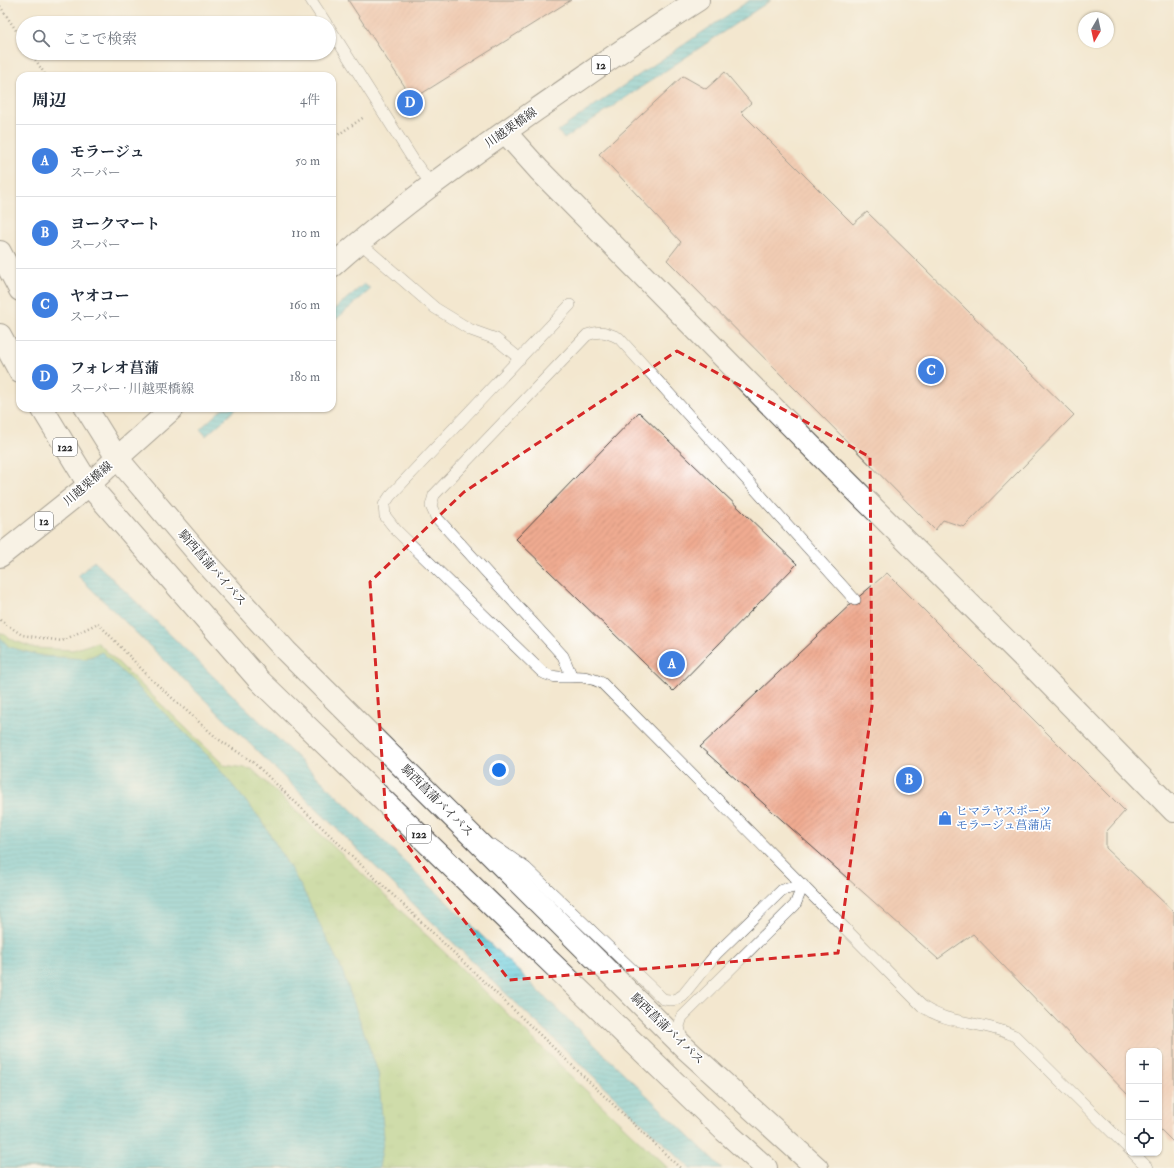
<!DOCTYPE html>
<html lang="ja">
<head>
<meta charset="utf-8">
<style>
	:root { --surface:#fff; --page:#f6f6f7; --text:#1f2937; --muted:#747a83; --line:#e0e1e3; --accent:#c8321e }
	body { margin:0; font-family:"IM FELL Double Pica","Noto Serif JP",serif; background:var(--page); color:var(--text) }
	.controls { position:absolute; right:12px; bottom:12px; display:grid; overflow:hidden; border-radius:8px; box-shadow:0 1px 3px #0004 }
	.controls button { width:36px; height:36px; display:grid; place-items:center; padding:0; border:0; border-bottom:1px solid var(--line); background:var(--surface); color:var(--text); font:20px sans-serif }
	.compass { position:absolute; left:1078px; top:12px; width:36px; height:36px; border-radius:50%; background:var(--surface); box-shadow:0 1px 3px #0004; rotate:189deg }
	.you { position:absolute; left:499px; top:770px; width:14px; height:14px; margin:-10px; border:3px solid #fff; border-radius:50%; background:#1a73e8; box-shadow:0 0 0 6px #1a73e833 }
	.badge { display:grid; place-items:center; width:26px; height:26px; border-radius:50%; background:var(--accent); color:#fff; font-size:13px; font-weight:700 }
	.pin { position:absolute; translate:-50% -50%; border:2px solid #fff; box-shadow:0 1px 4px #0006 }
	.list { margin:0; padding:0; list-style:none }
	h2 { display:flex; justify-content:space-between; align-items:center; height:52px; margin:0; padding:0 16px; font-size:17px }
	h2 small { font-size:13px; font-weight:400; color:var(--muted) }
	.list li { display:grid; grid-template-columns:26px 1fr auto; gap:12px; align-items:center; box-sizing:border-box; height:72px; padding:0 16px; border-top:1px solid var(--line) }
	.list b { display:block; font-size:15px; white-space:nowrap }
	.list p { margin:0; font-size:13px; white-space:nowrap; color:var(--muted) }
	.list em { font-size:13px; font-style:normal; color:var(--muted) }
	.icon { flex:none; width:22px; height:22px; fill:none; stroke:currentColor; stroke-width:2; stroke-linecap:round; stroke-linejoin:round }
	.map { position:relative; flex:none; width:1174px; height:1168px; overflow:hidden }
	.search { position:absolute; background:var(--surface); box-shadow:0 1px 3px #0004; left:16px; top:16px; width:320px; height:44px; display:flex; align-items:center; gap:10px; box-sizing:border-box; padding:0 14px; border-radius:22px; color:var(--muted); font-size:15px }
	.panel { position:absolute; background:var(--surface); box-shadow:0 1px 3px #0004; left:16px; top:72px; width:320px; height:340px; border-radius:12px }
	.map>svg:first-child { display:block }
	.park { fill:url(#park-tufts); stroke:#687d54 }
	.water { fill:url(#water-rules); stroke:#447a81 }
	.building { fill:url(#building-hatch) }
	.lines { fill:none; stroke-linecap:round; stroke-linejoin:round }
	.lane-casing { stroke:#494744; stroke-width:12 }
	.secondary-casing { stroke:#494744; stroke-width:24 }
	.primary-casing { stroke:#494744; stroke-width:24 }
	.highway-casing { stroke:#494744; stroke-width:24 }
	.path { stroke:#494744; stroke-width:2.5; stroke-dasharray:1 3; stroke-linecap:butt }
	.lane { stroke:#fff; stroke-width:11 }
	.secondary { stroke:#fff; stroke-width:22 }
	.primary { stroke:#fff; stroke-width:22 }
	.highway { stroke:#fff; stroke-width:22 }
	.marked { fill:none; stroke:#d62828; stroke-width:3; stroke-dasharray:8 5; stroke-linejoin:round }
	.labels { text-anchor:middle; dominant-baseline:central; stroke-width:3.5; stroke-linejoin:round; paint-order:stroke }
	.shield { fill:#fff; stroke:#6b6b6b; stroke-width:1 }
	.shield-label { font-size:11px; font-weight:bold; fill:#2b2b2b }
	.street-label { font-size:12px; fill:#2b2b2b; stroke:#fff }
	.shop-label { font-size:12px; fill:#366cbe; stroke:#fff; text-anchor:start }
</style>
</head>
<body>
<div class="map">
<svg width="1174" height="1168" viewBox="0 0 1174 1168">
	<defs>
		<pattern id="park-tufts" width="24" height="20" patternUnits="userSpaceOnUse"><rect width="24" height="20" fill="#a4cf7c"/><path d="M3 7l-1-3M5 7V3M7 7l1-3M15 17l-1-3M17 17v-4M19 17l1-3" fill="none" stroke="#8db26b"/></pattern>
		<pattern id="water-rules" width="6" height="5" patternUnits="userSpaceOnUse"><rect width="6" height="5" fill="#5ec8d7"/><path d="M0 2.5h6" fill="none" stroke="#4ea3af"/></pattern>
		<pattern id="building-hatch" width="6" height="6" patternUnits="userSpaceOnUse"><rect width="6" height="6" fill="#efab91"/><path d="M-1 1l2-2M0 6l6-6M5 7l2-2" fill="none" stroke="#cd937d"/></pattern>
	</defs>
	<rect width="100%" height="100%" fill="#fff"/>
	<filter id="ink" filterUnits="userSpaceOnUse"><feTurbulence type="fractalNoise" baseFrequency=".025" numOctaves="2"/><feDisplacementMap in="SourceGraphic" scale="8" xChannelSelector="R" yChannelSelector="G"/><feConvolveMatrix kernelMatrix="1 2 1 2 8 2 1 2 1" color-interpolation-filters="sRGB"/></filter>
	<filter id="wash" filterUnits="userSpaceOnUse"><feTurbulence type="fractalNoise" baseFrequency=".012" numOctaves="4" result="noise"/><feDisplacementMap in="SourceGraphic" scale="16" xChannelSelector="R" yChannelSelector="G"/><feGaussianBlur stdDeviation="0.9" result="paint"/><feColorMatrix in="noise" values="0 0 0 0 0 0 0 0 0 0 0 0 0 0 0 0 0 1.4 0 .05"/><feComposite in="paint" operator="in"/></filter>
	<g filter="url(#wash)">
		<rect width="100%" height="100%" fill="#f3e7cf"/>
		<path class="park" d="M0 632 15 641 35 648 73 650 97 642 224 765 252 769 461 968 576 1081 668 1168H0Z"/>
		<path class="water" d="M750 0H771L564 139 558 131 627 83Z
			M364 284 371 289 332 323V311Z
			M223 408H237L206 436 200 429Z
			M94 561 722 1168H690L478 967 78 576Z
			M0 637 9 647 42 656 85 659 102 652 210 758 262 821 302 888 342 970 378 1072 384 1137 379 1168H0Z"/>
		<g id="blocks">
			<path class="building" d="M348 0H571L413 99Z
				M725 72 751 103 741 112 853 224 867 212 1074 415 964 527 943 520 935 530 667 260 681 242 599 154 683 76 706 89Z
				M639 412 797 564 673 691 516 539Z
				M887 573 1125 811 1106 832V848L1174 912V1143L1159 1128V1051H1129V1096L973 934 938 959 700 747 855 600Z"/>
		</g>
	</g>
	<g filter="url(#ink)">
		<use href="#blocks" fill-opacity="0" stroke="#494744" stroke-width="1"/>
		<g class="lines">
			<defs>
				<path id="lane" d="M311 0 326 23
					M329 27 414 161 432 185
					M359 242 435 308 471 330 496 339 520 359
					M570 305 390 496 384 505 385 516 396 530 542 672C555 680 568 676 583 677 590 678 596 680 602 683L922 1006C947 1025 985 1021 1015 1036L1129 1149
					M572 677 563 656 436 517 431 506 434 495 587 335C601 330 606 332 619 338L855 600
					M493 845 526 868 663 999C672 1001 676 1000 683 995L716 954 782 890 803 885
					M682 1041 679 1026 682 1017 795 905 803 885
					M1133 1153 1148 1168"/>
				<path id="secondary" d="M505 132 539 170 809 444 1037 671 1174 811"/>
				<path id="primary" d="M332 266C396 209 466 159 536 110 590 73 643 35 698 0
					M0 556 89 485 117 458 173 408"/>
				<path id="highway" d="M0 252 20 290
					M0 335 20 372
					M42 408 89 485 259 680 725 1131 766 1168
					M86 408 117 458 208 565 286 651 685 1048 817 1168"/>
			</defs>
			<use href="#lane" class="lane-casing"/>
			<use href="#secondary" class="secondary-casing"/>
			<use href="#primary" class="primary-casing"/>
			<use href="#highway" class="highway-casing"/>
			<path class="path" d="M0 6 23 41
				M31 53 46 76
				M332 139 364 117
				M0 620 22 635 62 641 98 623 151 679 218 739 253 762 680 1168"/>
			<use href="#lane" class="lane"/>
			<use href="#secondary" class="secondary"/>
			<use href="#primary" class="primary"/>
			<use href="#highway" class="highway"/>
		</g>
	</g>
	<path d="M0 0H1174V1168H0ZM677 351 870 457 872 706 838 953 509 980 386 817 370 582 464 492Z" fill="#f3e7cf" fill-opacity=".55" fill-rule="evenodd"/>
	<path class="marked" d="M677 351 870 457 872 706 838 953 509 980 386 817 370 582 464 492Z"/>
	<defs>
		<symbol id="shop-bare" viewBox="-9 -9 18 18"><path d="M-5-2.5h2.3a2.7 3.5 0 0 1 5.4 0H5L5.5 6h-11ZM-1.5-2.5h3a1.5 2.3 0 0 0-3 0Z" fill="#3f7fe0" stroke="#fff" stroke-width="2.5" paint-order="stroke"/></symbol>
	</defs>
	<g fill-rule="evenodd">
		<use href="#shop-bare" x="935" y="808" width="20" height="20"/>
	</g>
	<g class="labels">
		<g class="shield">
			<rect x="592" y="56" width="18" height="18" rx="3"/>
			<rect x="53" y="438" width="24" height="18" rx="3"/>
			<rect x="35" y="512" width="18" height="18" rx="3"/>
			<rect x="407" y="825" width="24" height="18" rx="3"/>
		</g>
		<g class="shield-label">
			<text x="601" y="65">12</text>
			<text x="65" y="447">122</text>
			<text x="44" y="521">12</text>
			<text x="419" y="834">122</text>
		</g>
		<g class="street-label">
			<text transform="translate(511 128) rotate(-35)">川越栗橋線</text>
			<text transform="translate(88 484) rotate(-41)">川越栗橋線</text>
			<text transform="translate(212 568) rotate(49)">騎西菖蒲バイパス</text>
			<text transform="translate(437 801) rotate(45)">騎西菖蒲バイパス</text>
			<text transform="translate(667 1029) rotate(44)">騎西菖蒲バイパス</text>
		</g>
		<g class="shop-label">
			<text x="956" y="811">ヒマラヤスポーツ<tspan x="956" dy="14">モラージュ菖蒲店</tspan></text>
		</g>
	</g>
</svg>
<div class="controls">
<button>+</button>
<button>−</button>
<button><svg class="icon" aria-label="locate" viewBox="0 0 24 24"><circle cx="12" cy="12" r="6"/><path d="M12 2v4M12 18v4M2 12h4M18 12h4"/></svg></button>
</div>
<svg class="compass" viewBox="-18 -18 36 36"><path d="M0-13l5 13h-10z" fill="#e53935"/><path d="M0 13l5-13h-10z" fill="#747a83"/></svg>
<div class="you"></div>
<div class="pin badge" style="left:672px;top:664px;background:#3f7fe0">A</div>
<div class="pin badge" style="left:909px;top:780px;background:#3f7fe0">B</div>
<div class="pin badge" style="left:931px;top:371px;background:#3f7fe0">C</div>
<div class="pin badge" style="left:410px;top:103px;background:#3f7fe0">D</div>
<div class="search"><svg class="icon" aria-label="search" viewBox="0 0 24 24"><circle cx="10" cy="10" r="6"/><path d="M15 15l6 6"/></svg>ここで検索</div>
<section class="panel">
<h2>周辺<small>4件</small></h2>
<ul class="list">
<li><span class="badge" style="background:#3f7fe0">A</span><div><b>モラージュ</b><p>スーパー</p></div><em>50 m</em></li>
<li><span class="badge" style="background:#3f7fe0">B</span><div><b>ヨークマート</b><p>スーパー</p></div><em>110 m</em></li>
<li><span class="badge" style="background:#3f7fe0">C</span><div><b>ヤオコー</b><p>スーパー</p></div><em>160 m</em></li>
<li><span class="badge" style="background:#3f7fe0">D</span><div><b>フォレオ菖蒲</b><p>スーパー · 川越栗橋線</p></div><em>180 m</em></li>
</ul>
</section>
</div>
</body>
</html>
